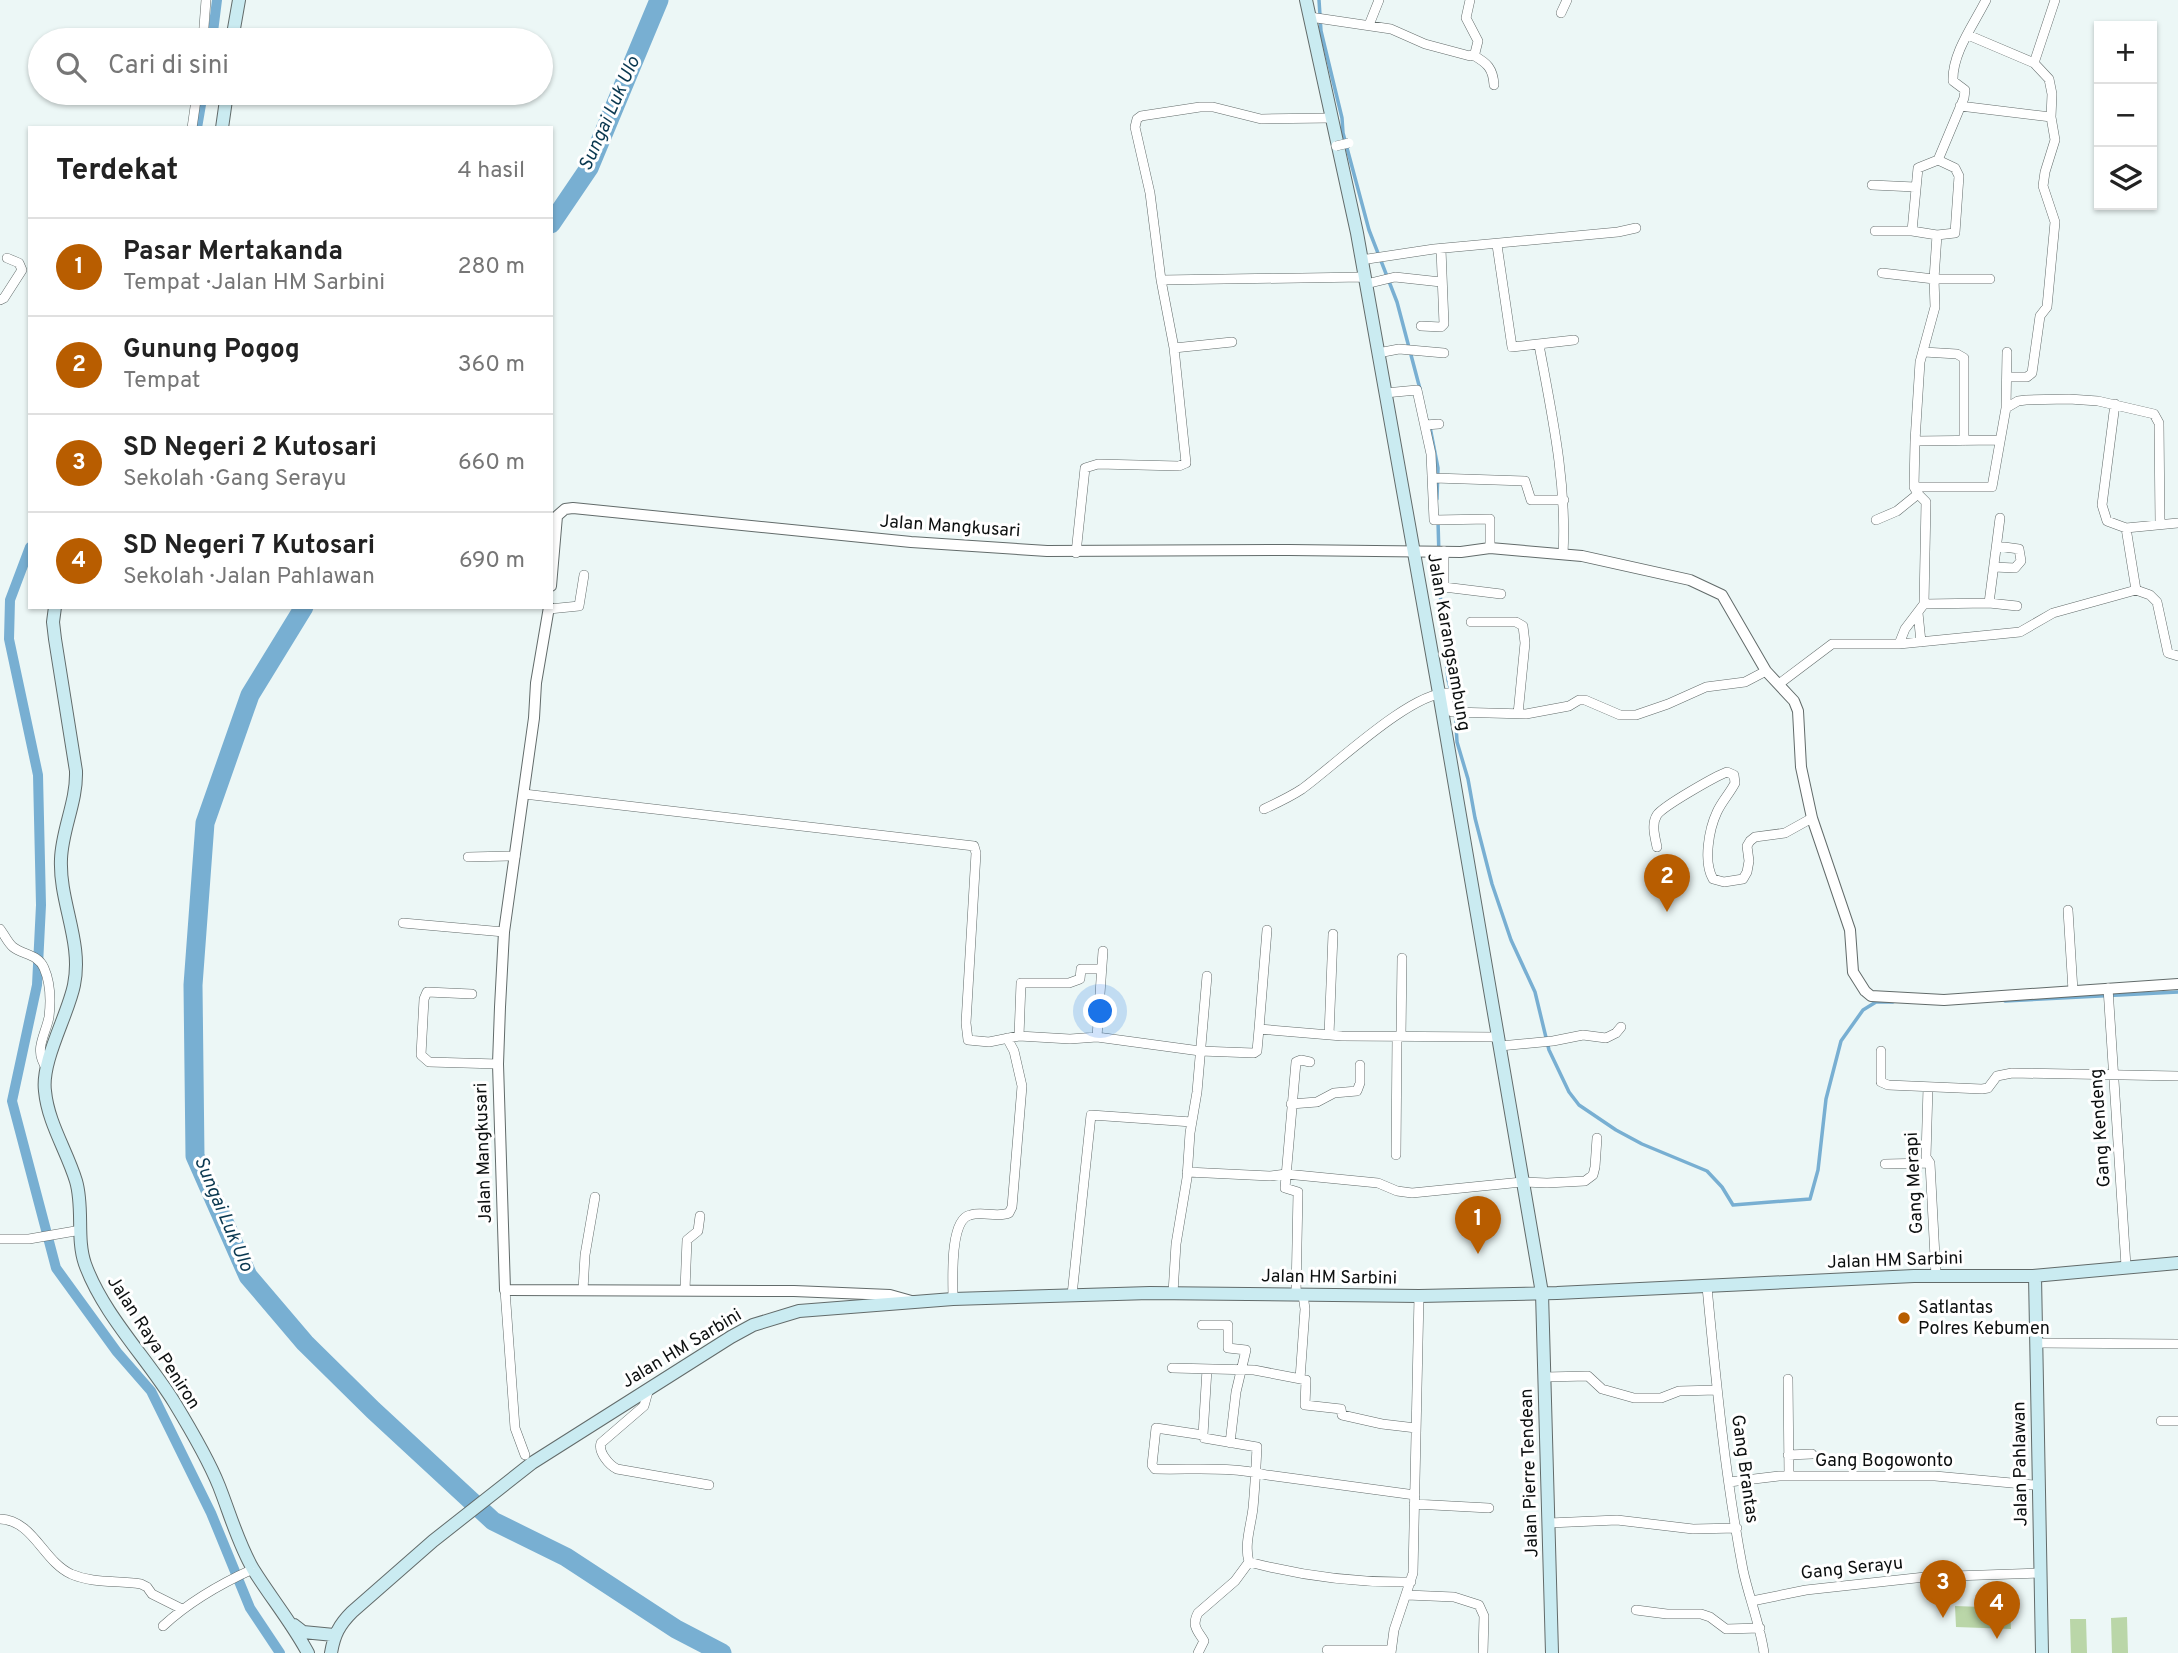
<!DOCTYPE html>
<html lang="id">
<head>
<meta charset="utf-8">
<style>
	:root { --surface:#fff; --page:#f6f6f6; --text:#222; --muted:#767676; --line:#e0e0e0; --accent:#b85d00 }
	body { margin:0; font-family:Overpass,sans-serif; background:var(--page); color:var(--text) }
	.controls { position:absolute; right:21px; top:21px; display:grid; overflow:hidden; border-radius:0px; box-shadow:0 2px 5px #0004 }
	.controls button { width:63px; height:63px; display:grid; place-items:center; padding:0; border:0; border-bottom:2px solid var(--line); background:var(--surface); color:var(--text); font:35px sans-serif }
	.you { position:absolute; left:1101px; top:1012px; width:24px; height:24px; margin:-18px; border:5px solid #fff; border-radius:50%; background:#1a73e8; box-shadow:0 0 0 10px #1a73e833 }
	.badge { display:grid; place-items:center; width:46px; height:46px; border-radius:50%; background:var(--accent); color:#fff; font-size:23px; font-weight:700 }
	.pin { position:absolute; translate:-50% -58px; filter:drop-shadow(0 2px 4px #0008) }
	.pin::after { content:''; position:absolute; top:37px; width:24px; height:21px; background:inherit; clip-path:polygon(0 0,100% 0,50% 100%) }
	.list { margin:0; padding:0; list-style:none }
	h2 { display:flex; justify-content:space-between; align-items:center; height:91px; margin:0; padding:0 28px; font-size:30px }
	h2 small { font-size:23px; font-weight:400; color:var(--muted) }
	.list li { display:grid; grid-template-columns:46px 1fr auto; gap:21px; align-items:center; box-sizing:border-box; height:98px; padding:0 28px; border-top:2px solid var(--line) }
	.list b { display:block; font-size:26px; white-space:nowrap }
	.list p { margin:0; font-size:23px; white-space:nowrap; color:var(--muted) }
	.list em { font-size:23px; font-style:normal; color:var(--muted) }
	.icon { flex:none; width:38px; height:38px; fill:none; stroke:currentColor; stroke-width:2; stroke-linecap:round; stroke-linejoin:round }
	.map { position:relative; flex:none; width:2178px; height:1653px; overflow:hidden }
	.search { position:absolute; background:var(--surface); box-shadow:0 2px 5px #0004; left:28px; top:28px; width:525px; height:77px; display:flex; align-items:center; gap:18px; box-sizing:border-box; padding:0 24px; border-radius:38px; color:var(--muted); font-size:26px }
	.panel { position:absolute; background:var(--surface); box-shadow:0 2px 5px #0004; left:28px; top:126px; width:525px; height:483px; border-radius:0px }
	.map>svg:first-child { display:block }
	.green { fill:#bad6a8 }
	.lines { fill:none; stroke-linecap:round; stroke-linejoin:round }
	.stream { stroke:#78afd2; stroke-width:3.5 }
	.canal { stroke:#78afd2; stroke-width:10 }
	.river { stroke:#78afd2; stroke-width:19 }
	.minor-casing { stroke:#626b6a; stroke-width:10 }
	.tertiary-casing { stroke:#626b6a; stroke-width:12 }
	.secondary-casing { stroke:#626b6a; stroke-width:14 }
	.minor { stroke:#fff; stroke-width:9 }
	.tertiary { stroke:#fff; stroke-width:10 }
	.secondary { stroke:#caebf1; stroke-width:12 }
	.minor-bridge-casing { stroke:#626b6a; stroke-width:10; stroke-linecap:butt }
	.minor-bridge { stroke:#fff; stroke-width:9 }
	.poi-dot { fill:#b85d00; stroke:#fff; stroke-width:2.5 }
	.labels { text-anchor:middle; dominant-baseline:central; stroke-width:6; stroke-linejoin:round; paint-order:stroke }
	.street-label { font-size:18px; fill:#0c0f0f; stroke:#fff }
	.poi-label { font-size:18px; fill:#0c0f0f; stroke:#fff; text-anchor:start }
	.water-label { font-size:19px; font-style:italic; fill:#0a3850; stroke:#fff }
</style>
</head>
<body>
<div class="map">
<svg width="2178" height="1653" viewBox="0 0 2178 1653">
	<rect width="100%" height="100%" fill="#ecf7f6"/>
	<path class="green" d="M1955 1606 2010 1608 2011 1629 1956 1627Z
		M2127 1617 2128 1653H2112L2111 1618Z
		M2070 1619H2086L2087 1653H2071Z"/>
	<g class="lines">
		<path class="stream" d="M1319 0 1321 31 1342 118 1343 133 1369 230 1397 302 1420 389
			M1430 427 1438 468 1437 499
			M1438 521 1440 592 1448 680 1455 706 1457 742 1468 779 1475 818 1492 884 1511 940 1535 992 1549 1050 1569 1092 1579 1105 1616 1130 1642 1144 1707 1171 1722 1187 1733 1205 1810 1199 1818 1170 1826 1099 1841 1041 1863 1010 1876 1002H1893
			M2005 1001 2178 992"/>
		<path class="canal" d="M212 40 217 0
			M197 128 203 93
			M30 547 10 600 9 639 38 775 41 905 37 985 12 1101 56 1268 117 1352 151 1391 211 1513 250 1608 280 1653"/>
		<path class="river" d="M551 224 589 168 659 0
			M304 607 250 695 205 823 193 985 195 1156 248 1276 305 1343 373 1410 493 1521 566 1557 676 1629 722 1653"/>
		<defs>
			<path id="minor" d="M1561 13 1567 0
				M1310 17 1391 29 1425 44 1470 56 1475 53 1478 41 1466 18 1470 0
				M1369 25 1379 0
				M1968 35 2034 63 2049 79 2052 94 2051 117 2055 140 2045 172 2043 186 2055 222 2047 307 2040 316 2032 373 2027 377H2007
				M203 40 206 0
				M1473 55C1487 63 1493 68 1494 85
				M2034 63 2055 0
				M1960 106 2051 117
				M192 128 197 93
				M1872 185 1915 187
				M1875 231H1912
				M1937 235 1955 233 1959 176 1955 168 1938 160
				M1497 245 1512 347 1574 340
				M1361 260 1434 249 1618 232 1636 228
				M1882 273 1934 279H1990
				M1161 280 1364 277
				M1366 284 1395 277 1441 282
				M0 300 4 298 22 270 19 263 7 258
				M1421 326 1441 327 1444 324 1441 249
				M1539 345C1552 415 1567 483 1563 554
				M1174 348 1232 342
				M1924 352 1957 354 1964 358V441
				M1378 353 1399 349 1444 353
				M1385 393 1417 390 1431 454 1434 520 1490 519V548
				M2115 404 2102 505 2107 521 2126 528
				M2006 408 2007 352
				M1425 425 1439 424
				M1915 441 1920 362 1935 307 1934 279 1937 235 1912 231 1918 168 1938 160 1964 98 1965 90 1953 81C1952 53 1974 24 1986 0
				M1434 478 1525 481 1531 500H1564
				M1914 487H1992L2006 408 2018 401 2026 400 2069 399 2098 401 2154 414 2159 423 2160 523
				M1876 520 1897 511 1918 494
				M1444 551V587L1501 594
				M1076 553 1085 468 1098 464 1179 466 1186 463 1174 348 1161 280 1150 193 1135 127 1137 119 1141 116 1200 107H1213L1261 119 1332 118
				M1994 567 2015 568 2021 561 2019 549 1997 546
				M2136 590 2150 595 2157 602 2168 653 2178 656
				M1989 603 2000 518
				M1924 604 1989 603 2017 606
				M549 609 579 606 584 575
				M1918 613 1921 642
				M1471 622H1516L1523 626 1525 643 1518 714
				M1899 644 1905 629 1924 604 1926 502 1918 494 1914 487 1915 441 2000 440
				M1779 684 1832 644H1899L2020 632 2053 613 2136 590 2126 528 2178 523
				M524 794 974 846 976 853 966 1023 968 1040 989 1042 1019 1036 1070 1039 1097 1037
				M1264 809C1277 803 1290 797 1302 789 1334 766 1412 691 1448 693V709L1452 712 1526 714 1569 706 1579 700H1585L1620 715H1636L1668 704 1706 687 1745 682 1766 671
				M1657 847C1655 837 1651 824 1657 815 1663 806 1716 776 1727 772L1734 775 1735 783C1730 793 1722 801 1717 812 1709 829 1703 862 1713 879L1724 882 1743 879 1747 872 1749 861 1747 846 1750 841 1755 837 1785 833 1812 818
				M468 857 515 856
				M2068 910 2073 991
				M403 923 504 932
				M0 929C4 934 8 943 13 947 23 955 38 954 44 968 51 984 51 1000 49 1017 45 1037 33 1049 47 1069
				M1103 951 1097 1037 1200 1051 1254 1053 1257 1051 1259 1029 1342 1036 1498 1037
				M2108 988 2126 1266
				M472 994 427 992 424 999 421 1055 429 1062 498 1064
				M1259 1029 1267 930
				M1329 1035 1333 934
				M1019 1036 1021 983H1069L1080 979 1081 969H1101
				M1401 1037 1402 958
				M1500 1046 1553 1041 1583 1035 1606 1038 1616 1033 1621 1027
				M1881 1051V1082L1888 1085 1982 1089 1988 1088 1997 1076 2012 1073 2178 1076
				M1928 1087 1926 1157 1930 1163 1936 1276
				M1291 1104 1317 1102 1334 1093 1357 1091 1360 1083V1065
				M1396 1155 1397 1037
				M1885 1164 1930 1163
				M1187 1172 1270 1176 1286 1174 1378 1183 1397 1191 1412 1193 1522 1182 1547 1183 1585 1181 1593 1175 1595 1167 1597 1138
				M0 1239H29L81 1230
				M1707 1287C1716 1381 1725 1476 1743 1570 1749 1598 1760 1624 1764 1653
				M505 1290 515 1428 525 1455
				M583 1290 585 1255 595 1197
				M685 1290 687 1240 698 1231 700 1216
				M1173 1293 1176 1244 1187 1178 1190 1133 1197 1092 1207 976
				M1072 1295 1091 1115 1192 1122
				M1296 1295 1298 1192 1285 1188 1296 1062 1301 1060 1310 1062
				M953 1299C953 1281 949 1220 970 1215 984 1211 996 1218 1009 1213L1012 1207 1022 1086 1014 1051 1007 1038
				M1202 1325H1228V1348L1246 1350 1236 1392 1230 1443
				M2037 1343 2178 1344
				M1172 1368 1254 1370 1306 1380 1305 1405 1341 1409 1342 1415 1382 1424 1416 1428
				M1545 1377 1588 1376 1602 1389 1634 1398H1661L1679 1391 1717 1390
				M1300 1379 1305 1309 1303 1295
				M1788 1379 1789 1476
				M649 1388 644 1406 601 1443C598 1452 609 1465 617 1469L709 1485
				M2161 1421H2178
				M1203 1435 1207 1369
				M1788 1455 1812 1454
				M1729 1482 1779 1476H1935L2034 1485 2038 1487
				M1414 1504 1489 1508
				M0 1519C33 1520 43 1561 71 1574 94 1584 117 1580 141 1584L147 1587 152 1594 182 1609
				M1549 1523 1617 1520 1693 1529 1737 1528
				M1411 1582C1356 1583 1302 1576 1249 1562 1244 1544 1251 1526 1253 1508 1255 1487 1256 1467 1257 1447L1204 1438 1203 1435 1156 1428 1152 1465 1155 1469C1192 1470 1230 1466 1267 1475L1415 1495
				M1407 1595 1454 1597 1479 1605 1484 1616 1483 1653
				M1752 1601 1806 1590 1925 1577 2040 1573
				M1636 1610 1667 1614H1701L1710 1617 1726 1629 1760 1628
				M163 1626C190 1601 220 1584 253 1569
				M1327 1650H1391
				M1198 1653 1204 1641C1198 1631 1191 1626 1198 1613L1235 1581 1249 1562
				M1391 1653 1394 1630 1413 1573 1419 1296"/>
			<path id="tertiary" d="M551 586 557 516 565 509 573 508 911 542 1047 551 1289 550 1461 552 1490 548 1582 556 1690 580 1722 595 1766 671 1794 701 1798 711 1801 767 1812 818 1850 930 1853 972 1865 991 1871 996 1944 1000 2178 984
				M549 607 536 683 534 718 504 932 500 1007 498 1064 505 1290 794 1291 890 1295 915 1302"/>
			<path id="secondary" d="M1306 0 1357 233 1439 693 1542 1293 1552 1653
				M232 40 239 0
				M222 128 227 93
				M55 607 53 622 55 639 76 771C77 802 62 829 61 859 59 902 83 942 74 985 68 1015 41 1061 45 1091 48 1123 67 1151 76 1181 84 1208 76 1238 85 1264 103 1314 146 1357 174 1402 188 1425 209 1461 219 1486 230 1514 238 1543 253 1569 271 1598 292 1623 308 1653
				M2035 1276 2042 1653
				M294 1625 303 1632 334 1635
				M331 1653C334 1635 339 1625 352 1612L433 1541 532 1463 731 1337 753 1325 799 1311 953 1299 1150 1293 1419 1296 1557 1293 1914 1276H2033L2178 1263"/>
		</defs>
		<use href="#minor" class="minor-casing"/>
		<use href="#tertiary" class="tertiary-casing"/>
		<use href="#secondary" class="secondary-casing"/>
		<use href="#minor" class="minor"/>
		<use href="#tertiary" class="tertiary"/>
		<use href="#secondary" class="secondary"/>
		<defs>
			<path id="minor-bridge" d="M1336 146 1349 143"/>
		</defs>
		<use href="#minor-bridge" class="minor-bridge-casing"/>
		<use href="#minor-bridge" class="minor-bridge"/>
	</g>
	<circle class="poi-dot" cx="1904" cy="1318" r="7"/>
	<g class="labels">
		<g class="street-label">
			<text transform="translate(950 527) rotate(4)">Jalan Mangkusari</text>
			<text transform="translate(1448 642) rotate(80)">Jalan Karangsambung</text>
			<text transform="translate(2101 1128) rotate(-94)">Gang Kendeng</text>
			<text transform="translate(484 1153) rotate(-92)">Jalan Mangkusari</text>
			<text transform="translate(1915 1183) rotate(-93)">Gang Merapi</text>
			<text transform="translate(1895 1261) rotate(-2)">Jalan HM Sarbini</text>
			<text transform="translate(1329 1278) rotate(1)">Jalan HM Sarbini</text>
			<text transform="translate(153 1343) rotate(57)">Jalan Raya Peniron</text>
			<text transform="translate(682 1349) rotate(-31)">Jalan HM Sarbini</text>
			<text x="1884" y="1461">Gang Bogowonto</text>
			<text transform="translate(2021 1464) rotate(-91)">Jalan Pahlawan</text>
			<text transform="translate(1744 1469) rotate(82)">Gang Brantas</text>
			<text transform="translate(1530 1473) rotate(-92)">Jalan Pierre Tendean</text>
			<text transform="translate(1852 1569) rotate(-6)">Gang Serayu</text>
		</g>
		<g class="poi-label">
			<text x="1918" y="1308">Satlantas<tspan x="1918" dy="21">Polres Kebumen</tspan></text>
		</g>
		<g class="water-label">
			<text transform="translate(610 114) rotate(-66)">Sungai Luk Ulo</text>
			<text transform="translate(223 1214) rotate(67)">Sungai Luk Ulo</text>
		</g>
	</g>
</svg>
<div class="controls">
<button>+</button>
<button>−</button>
<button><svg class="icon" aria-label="layers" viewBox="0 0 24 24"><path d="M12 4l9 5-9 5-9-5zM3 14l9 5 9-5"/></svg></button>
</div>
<div class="you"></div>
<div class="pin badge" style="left:1478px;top:1254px">1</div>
<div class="pin badge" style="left:1667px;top:912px">2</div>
<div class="pin badge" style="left:1943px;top:1618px">3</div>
<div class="pin badge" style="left:1997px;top:1639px">4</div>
<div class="search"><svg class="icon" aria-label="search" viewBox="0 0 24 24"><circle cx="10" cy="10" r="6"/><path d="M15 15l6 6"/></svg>Cari di sini</div>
<section class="panel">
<h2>Terdekat<small>4 hasil</small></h2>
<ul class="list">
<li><span class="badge">1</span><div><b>Pasar Mertakanda</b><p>Tempat · Jalan HM Sarbini</p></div><em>280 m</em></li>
<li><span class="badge">2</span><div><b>Gunung Pogog</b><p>Tempat</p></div><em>360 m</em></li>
<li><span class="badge">3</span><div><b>SD Negeri 2 Kutosari</b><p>Sekolah · Gang Serayu</p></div><em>660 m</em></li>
<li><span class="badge">4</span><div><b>SD Negeri 7 Kutosari</b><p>Sekolah · Jalan Pahlawan</p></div><em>690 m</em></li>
</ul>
</section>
</div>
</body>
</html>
